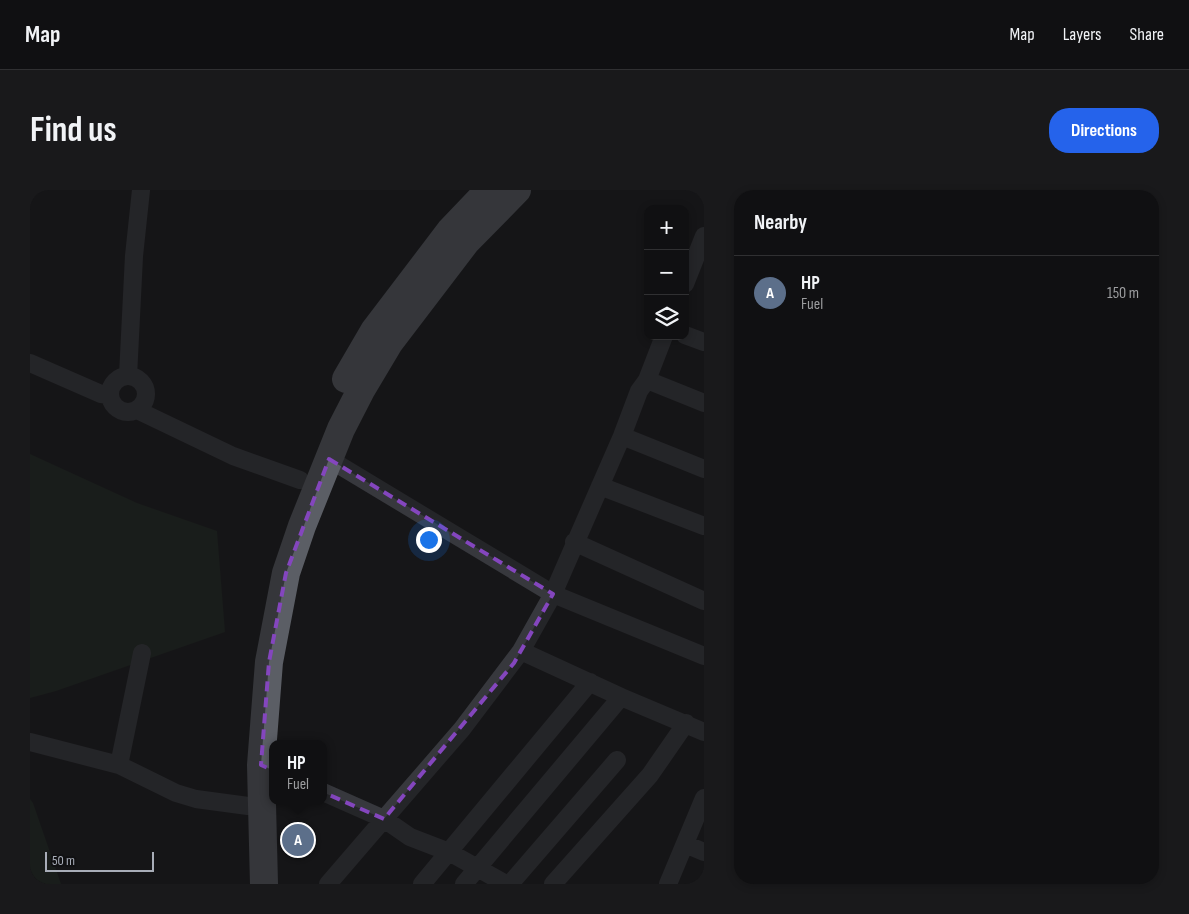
<!DOCTYPE html>
<html lang="en">
<head>
<meta charset="utf-8">
<style>
	:root { --surface:#101012; --page:#19191b; --text:#f1f3f6; --muted:#9c9d9f; --line:#303032; --accent:#2563eb }
	body { margin:0; font-family:"Sofia Sans Condensed",sans-serif; background:var(--page); color:var(--text) }
	.controls { position:absolute; right:15px; top:15px; display:grid; overflow:hidden; border-radius:10px; box-shadow:0 2px 8px #0003 }
	.controls button { width:45px; height:45px; display:grid; place-items:center; padding:0; border:0; border-bottom:1px solid var(--line); background:var(--surface); color:var(--text); font:25px sans-serif }
	.scale { position:absolute; left:15px; bottom:12px; width:109px; box-sizing:border-box; padding-left:5px; border:2px solid #a8adb8; border-top:0; font-size:14px; line-height:18px; white-space:nowrap; color:#a8adb8; -webkit-text-stroke:4px #111113; paint-order:stroke }
	.you { position:absolute; left:398px; top:349px; width:18px; height:18px; margin:-12px; border:4px solid #fff; border-radius:50%; background:#1a73e8; box-shadow:0 0 0 8px #1a73e833 }
	.badge { display:grid; place-items:center; width:32px; height:32px; border-radius:50%; background:var(--accent); color:#fff; font-size:16px; font-weight:700 }
	.pin { position:absolute; translate:-50% -50%; border:2px solid #fff; box-shadow:0 1px 5px #0006 }
	.popup { position:absolute; left:239px; top:550px; width:58px; height:65px; box-sizing:border-box; display:grid; place-content:center; border-radius:10px; background:var(--surface); filter:drop-shadow(0 1px 4px #0005); font-size:16px; white-space:nowrap; color:var(--muted) }
	.popup b { font-size:19px; color:var(--text) }
	.popup::after { content:''; position:absolute; left:50%; top:100%; margin-left:-10px; border:10px solid transparent; border-top-color:var(--surface) }
	.list { margin:0; padding:0; list-style:none }
	h2 { display:flex; justify-content:space-between; align-items:center; height:65px; margin:0; padding:0 20px; font-size:21px }
	h2 small { font-size:16px; font-weight:400; color:var(--muted) }
	.list li { display:grid; grid-template-columns:32px 1fr auto; gap:15px; align-items:center; box-sizing:border-box; height:75px; padding:0 20px; border-top:1px solid var(--line) }
	.list b { display:block; font-size:19px; white-space:nowrap }
	.list p { margin:0; font-size:16px; white-space:nowrap; color:var(--muted) }
	.list em { font-size:16px; font-style:normal; color:var(--muted) }
	.icon { flex:none; width:28px; height:28px; fill:none; stroke:currentColor; stroke-width:2; stroke-linecap:round; stroke-linejoin:round }
	.map { position:relative; flex:none; width:674px; height:694px; overflow:hidden; border-radius:20px }
	header { display:flex; align-items:center; gap:30px; box-sizing:border-box; height:70px; padding:0 25px; background:var(--surface); border-bottom:1px solid var(--line) }
	header strong { font-size:24px }
	nav { display:flex; gap:28px; margin-inline-start:auto; font-size:18px }
	.intro { display:flex; align-items:center; justify-content:space-between; box-sizing:border-box; height:120px; padding:0 30px }
	h1 { margin:0; font-size:35px }
	.button { padding:12px 22px; border-radius:20px; background:var(--accent); color:#fff; font-size:18px; font-weight:700 }
	main { display:flex; gap:30px; padding:0 30px }
	aside { flex:1; background:var(--surface); border-radius:20px; box-shadow:0 2px 8px #0003 }
	.map>svg:first-child { display:block }
	.green { fill:#1e261f }
	.lines { fill:none; stroke-linecap:round; stroke-linejoin:round }
	.minor { stroke:#37383d; stroke-width:18 }
	.trunk { stroke:#5b5e65; stroke-width:28 }
	.marked { fill:none; stroke:#8446be; stroke-width:4; stroke-dasharray:10 6; stroke-linejoin:round }
</style>
</head>
<body>
<header>
<strong>Map</strong>
<nav><a>Map</a><a>Layers</a><a>Share</a></nav>
</header>
<div class="intro"><h1>Find us</h1><a class="button">Directions</a></div>
<main>
<div class="map">
<svg width="674" height="694" viewBox="0 0 674 694">
	<rect width="100%" height="100%" fill="#161618"/>
	<path class="green" d="M0 264 107 313 187 341 195 442 26 501 0 508Z
		M0 609 3 613 31 694H0Z"/>
	<g class="lines">
		<path class="minor" d="M655 94 674 46
			M655 145 674 152
			M0 173 71 204 80 205
			M98 186 104 66 111 0
			M80 204a18 18 0 1 1 36 0a18 18 0 1 1-36 0Z
			M617 190 674 213
			M107 220 203 266 270 290
			M592 246 674 279
			M299 269 523 404 674 466
			M570 296 674 336
			M544 352 674 411
			M491 461 591 507 674 542
			M0 552 89 575 146 603 166 609 218 616
			M89 575 112 463
			M293 602 354 629 432 539 491 461 523 404 592 246 609 201 617 190 634 146
			M655 654 674 662
			M298 694 354 629 380 647 419 662 476 694
			M392 694 560 492
			M434 694 591 507
			M480 694 587 570
			M523 694 620 585 656 533
			M638 694 674 608"/>
		<path class="trunk" d="M316 189 344 141 420 41 459 0
			M234 694 231 575 239 472 256 383 272 336 311 239 331 200 359 153 436 52 487 0"/>
	</g>
	<path d="M0 0H674V694H0ZM299 269 523 404 484 473 354 629 231 575 239 472 256 383Z" fill="#161618" fill-opacity=".55" fill-rule="evenodd"/>
	<path class="marked" d="M299 269 523 404 484 473 354 629 231 575 239 472 256 383Z"/>
</svg>
<div class="controls">
<button>+</button>
<button>−</button>
<button><svg class="icon" aria-label="layers" viewBox="0 0 24 24"><path d="M12 4l9 5-9 5-9-5zM3 14l9 5 9-5"/></svg></button>
</div>
<div class="scale">50 m</div>
<div class="you"></div>
<div class="pin badge" style="left:268px;top:650px;background:#5c6f8a">A</div>
<div class="popup"><b>HP</b>Fuel</div>
</div>
<aside>
<h2>Nearby<small></small></h2>
<ul class="list">
<li><span class="badge" style="background:#5c6f8a">A</span><div><b>HP</b><p>Fuel</p></div><em>150 m</em></li>
</ul>
</aside>
</main>
</body>
</html>
